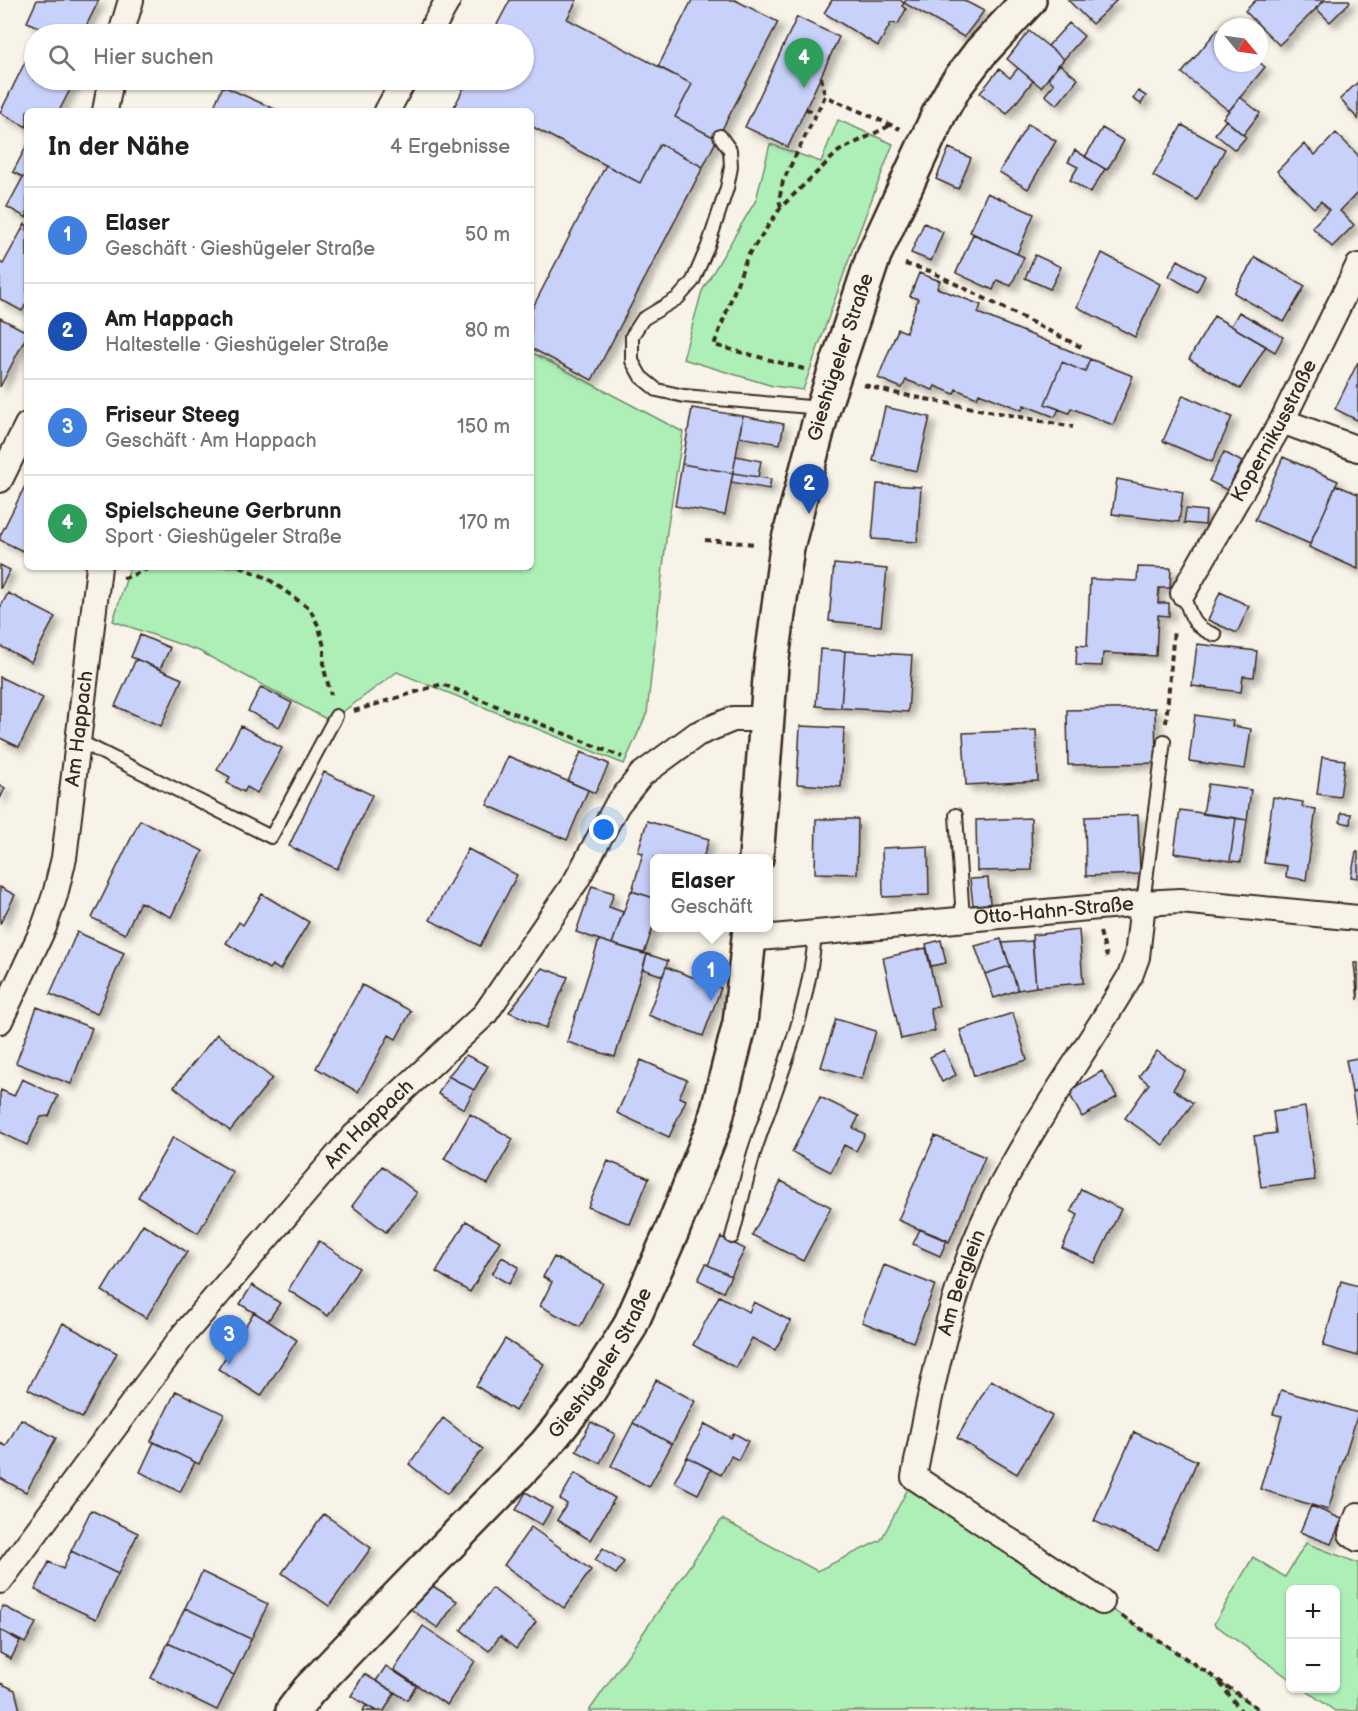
<!DOCTYPE html>
<html lang="de">
<head>
<meta charset="utf-8">
<style>
	:root { --surface:#fff; --page:#f6f6f6; --text:#202124; --muted:#757577; --line:#e0e0e0; --accent:#d93025 }
	body { margin:0; font-family:"Balsamiq Sans",sans-serif; background:var(--page); color:var(--text) }
	.controls { position:absolute; right:18px; bottom:18px; display:grid; overflow:hidden; border-radius:9px; box-shadow:0 2px 4px #0004 }
	.controls button { width:54px; height:54px; display:grid; place-items:center; padding:0; border:0; border-bottom:2px solid var(--line); background:var(--surface); color:var(--text); font:30px sans-serif }
	.compass { position:absolute; left:1214px; top:18px; width:54px; height:54px; border-radius:50%; background:var(--surface); box-shadow:0 2px 4px #0004; rotate:119deg }
	.you { position:absolute; left:604px; top:830px; width:21px; height:21px; margin:-15px; border:4px solid #fff; border-radius:50%; background:#1a73e8; box-shadow:0 0 0 9px #1a73e833 }
	.badge { display:grid; place-items:center; width:39px; height:39px; border-radius:50%; background:var(--accent); color:#fff; font-size:20px; font-weight:700 }
	.pin { position:absolute; translate:-50% -50px; filter:drop-shadow(0 2px 3px #0008) }
	.pin::after { content:''; position:absolute; top:32px; width:21px; height:18px; background:inherit; clip-path:polygon(0 0,100% 0,50% 100%) }
	.popup { position:absolute; left:650px; top:854px; width:123px; height:78px; box-sizing:border-box; display:grid; place-content:center; border-radius:9px; background:var(--surface); filter:drop-shadow(0 2px 4px #0005); font-size:20px; white-space:nowrap; color:var(--muted) }
	.popup b { font-size:22px; color:var(--text) }
	.popup::after { content:''; position:absolute; left:50%; top:100%; margin-left:-12px; border:12px solid transparent; border-top-color:var(--surface) }
	.list { margin:0; padding:0; list-style:none }
	h2 { display:flex; justify-content:space-between; align-items:center; height:78px; margin:0; padding:0 24px; font-size:26px }
	h2 small { font-size:20px; font-weight:400; color:var(--muted) }
	.list li { display:grid; grid-template-columns:39px 1fr auto; gap:18px; align-items:center; box-sizing:border-box; height:96px; padding:0 24px; border-top:2px solid var(--line) }
	.list b { display:block; font-size:22px; white-space:nowrap }
	.list p { margin:0; font-size:20px; white-space:nowrap; color:var(--muted) }
	.list em { font-size:20px; font-style:normal; color:var(--muted) }
	.icon { flex:none; width:33px; height:33px; fill:none; stroke:currentColor; stroke-width:2; stroke-linecap:round; stroke-linejoin:round }
	.map { position:relative; flex:none; width:1358px; height:1711px; overflow:hidden }
	.search { position:absolute; background:var(--surface); box-shadow:0 2px 4px #0004; left:24px; top:24px; width:510px; height:66px; display:flex; align-items:center; gap:15px; box-sizing:border-box; padding:0 21px; border-radius:33px; color:var(--muted); font-size:22px }
	.panel { position:absolute; background:var(--surface); box-shadow:0 2px 4px #0004; left:24px; top:108px; width:510px; height:462px; border-radius:9px }
	.map>svg:first-child { display:block }
	.green { fill:#aeefb8; stroke:#748c6b; stroke-width:1.5 }
	.building { fill:#c7d1f9; stroke:#3b2a1e; stroke-width:1.5; filter:url(#shadow) }
	.lines { fill:none; stroke-linecap:round; stroke-linejoin:round }
	.lane-casing { stroke:#3b2a1e; stroke-width:16 }
	.street-casing { stroke:#3b2a1e; stroke-width:28 }
	.secondary-casing { stroke:#3b2a1e; stroke-width:38 }
	.path { stroke:#3b2a1e; stroke-width:4; stroke-dasharray:6 4.5; stroke-linecap:butt }
	.lane { stroke:#f7f3e8; stroke-width:12 }
	.street { stroke:#f7f3e8; stroke-width:24 }
	.secondary { stroke:#f7f3e8; stroke-width:33 }
	.labels { text-anchor:middle; dominant-baseline:central; stroke-width:4.5; stroke-linejoin:round; paint-order:stroke }
	.street-label { font-size:20px; fill:#3b2a1e; stroke:#f7f3e8 }
</style>
</head>
<body>
<div class="map">
<svg width="1358" height="1711" viewBox="0 0 1358 1711">
	<defs>
		<filter id="shadow"><feDropShadow dx="5.5" dy="5.5" stdDeviation="3" flood-color="#0004"/></filter>
	</defs>
	<rect width="100%" height="100%" fill="#f7f3e8"/>
	<filter id="ink" filterUnits="userSpaceOnUse"><feTurbulence type="fractalNoise" baseFrequency=".0167" numOctaves="2"/><feDisplacementMap in="SourceGraphic" scale="12" xChannelSelector="R" yChannelSelector="G"/><feConvolveMatrix kernelMatrix="1 2 1 2 8 2 1 2 1" color-interpolation-filters="sRGB"/></filter>
	<g filter="url(#ink)">
		<path class="green" d="M838 120 893 144 853 248 803 390 773 386 683 359 702 291 756 200 770 144 821 162Z
			M531 352 683 432 667 531 647 713 624 764 397 672 330 721 199 651 113 621 130 567H531Z
			M914 1477 1216 1679 1261 1711H589L722 1519 817 1571 881 1540Z
			M1306 1543 1358 1563V1711H1335L1304 1689 1336 1688V1590H1290V1679L1214 1624 1253 1557 1285 1577Z"/>
		<path class="building" d="M37 0H99L82 34H52L27 22Z
			M510 0H577L567 19 692 84 675 117 717 139 703 167 660 144 640 183 531 126V111H452L468 80H524V34H492Z
			M692 0H735L778 22 717 139 675 117 692 84 658 67Z
			M832 0H900L904 3 902 6 906 9 898 24 891 23 878 46 824 13Z
			M906 0H963L984 11 964 37 904 3Z
			M1068 0H1117L1092 24Z
			M1256 0H1325L1279 45 1245 11Z
			M1325 0H1349L1350 2 1330 22 1316 8Z
			M797 17 839 37 788 147 745 127Z
			M1069 23 1084 36 1064 59 1048 46Z
			M1218 29 1223 33V63L1259 62 1265 67 1229 111 1182 73Z
			M1029 31 1064 59 1041 87 1007 59Z
			M29 54 34 57V80H75L59 111H27V127L0 113Z
			M1059 64 1078 79 1057 105 1045 95 1054 84 1048 78Z
			M1018 68 1033 81 1007 114 980 93 999 69 1010 78Z
			M1358 82V119L1340 99Z
			M223 86 279 111H212Z
			M1138 91 1146 96 1141 104 1133 99Z
			M1240 97 1260 113 1243 135 1223 118Z
			M1226 120 1246 137 1235 150 1215 134Z
			M1028 124 1056 141 1028 189 999 172Z
			M1182 125 1225 149 1197 200 1153 176Z
			M1102 128 1124 141 1107 170 1085 157Z
			M1336 133 1358 155V192L1340 211 1354 225 1332 247 1312 227 1329 210 1321 201 1314 208 1277 171 1304 144 1315 155Z
			M660 144 703 167 592 380 531 348V311L606 165 640 183Z
			M27 145V218L7 207 23 177 13 172Z
			M949 148 971 158 958 189 936 179Z
			M1075 150 1105 169 1090 193 1070 180 1078 167 1068 162Z
			M987 193 1034 214 1017 254 970 232Z
			M924 223 943 232 931 261 911 253Z
			M25 224 27 225V302L22 311 0 299V262L3 264Z
			M973 234 1024 257 1011 286 997 280 993 290 956 273Z
			M1102 253 1160 284 1135 337 1077 307Z
			M1035 255 1061 267 1050 289 1025 278Z
			M1255 257 1305 286 1284 322 1234 293Z
			M1178 260 1205 276 1197 292 1169 276Z
			M919 273 940 281 937 288 981 305 978 313 1090 359 1085 372 1062 362 1045 404 1059 409 1055 417 1024 405 1022 410 979 393 977 398 956 389 954 394 935 386 933 390 906 380 902 388 878 378 898 329 906 332 918 299 910 296Z
			M1239 312 1283 337 1275 352 1231 326Z
			M1214 316 1266 346 1240 389 1189 359Z
			M0 318 27 332V335L0 387Z
			M1090 359 1133 376 1113 425 1071 408 1069 413 1045 404 1062 362 1085 372Z
			M1358 362V418L1357 420 1335 409Z
			M1183 395 1232 417 1212 462 1163 441Z
			M885 407 930 417 917 471 873 461Z
			M692 408 743 416 733 473 682 464Z
			M743 416 784 424 780 444 739 437Z
			M1224 452 1242 462 1227 490 1209 481Z
			M736 456 761 461 758 477 733 473Z
			M1283 457 1338 481 1310 544 1255 520Z
			M682 464 733 473 725 515 675 506Z
			M733 473 771 479 769 489 731 482Z
			M1117 479 1183 492 1179 522 1112 514Z
			M877 484 921 487 917 542 872 539Z
			M1336 485 1358 494V569L1309 547Z
			M25 486 27 487V553L0 540V536Z
			M1186 509 1206 511 1205 525 1184 523Z
			M834 564 887 569 881 626 829 621Z
			M0 565 10 570 0 589Z
			M1138 567 1171 568 1170 588H1159L1158 603H1169V616L1158 615 1156 656 1103 653 1102 666 1076 665 1077 645 1087 646 1090 579 1137 581Z
			M1220 592 1249 606 1237 633 1208 620Z
			M8 593 55 617 31 662 0 646V608Z
			M140 635 170 648 160 669 131 657Z
			M1197 644 1257 651 1254 677 1243 676 1241 692 1192 686Z
			M820 649 845 651 841 708 816 706Z
			M845 651 912 655 908 712 841 708Z
			M136 659 182 679 161 726 115 706Z
			M0 677 43 698 19 747 0 738Z
			M261 687 292 703 279 727 248 711Z
			M1155 708 1156 763 1068 765 1067 710Z
			M1195 715 1233 721 1232 726 1251 729 1245 769 1189 761Z
			M241 726 282 748 257 793 247 787 244 792 227 783 230 777 217 770Z
			M800 726 844 728 841 787 797 784Z
			M1036 730 1038 781 966 785 963 733Z
			M581 752 609 764 595 793 568 781Z
			M508 756 588 790 567 840 487 805Z
			M1322 757 1345 760 1340 797 1317 794Z
			M324 772 372 795 337 869 289 846Z
			M1208 784 1251 790 1247 820 1203 814Z
			M0 785 5 788 0 799Z
			M1273 797 1303 802 1302 807 1316 809 1306 880 1286 877 1287 866 1264 863Z
			M1180 810 1236 818 1230 861 1174 853Z
			M1341 813 1351 814 1350 824 1340 822Z
			M1138 815 1140 874 1086 876 1085 817Z
			M1031 818 1032 870 977 871 976 820Z
			M1236 818 1247 820 1241 862 1230 861Z
			M816 819H858L857 874 815 873Z
			M140 820 203 851 171 917 140 902 125 934 92 918Z
			M647 821 709 839 703 858H654V898L632 891 643 853 638 852Z
			M928 846 929 895 883 897 882 848Z
			M468 849 517 875 480 946 430 920Z
			M1356 852H1358V878L1351 877Z
			M988 878 990 904 973 905 970 879Z
			M592 886 614 893 609 907 623 912 612 944 576 932Z
			M0 887 15 895 0 924Z
			M631 891 654 898V924L644 954 612 944Z
			M262 894 309 922 280 970 272 965 269 969 226 943 239 922 243 925Z
			M1079 930 1083 983 1036 987 1032 935Z
			M77 932 124 953 97 1014 50 994Z
			M1001 939 1010 966 985 974 975 946Z
			M599 940 647 954 615 1057 567 1042Z
			M941 940 946 963 931 966 926 944Z
			M1032 941 1036 987 1018 990 1002 943Z
			M926 948 939 1006 930 1008 935 1031 901 1039 883 958Z
			M647 954 668 961 663 976 643 969Z
			M1354 963H1358V1000Z
			M1010 966 1018 990 994 998 985 974Z
			M666 967 721 988 703 1036 648 1015Z
			M542 968 568 977 546 1028 509 1012Z
			M362 985 411 1011 396 1039 389 1035 358 1092 316 1068Z
			M37 1007 92 1028 71 1084 16 1063Z
			M1013 1013 1027 1060 974 1076 960 1030Z
			M836 1019 876 1031 862 1079 821 1067Z
			M217 1034 272 1078 230 1131 174 1087Z
			M944 1050 956 1075 942 1082 930 1057Z
			M1157 1051 1185 1071 1173 1089 1193 1103 1163 1145 1125 1118 1149 1084 1139 1076Z
			M466 1055 488 1066 474 1090 448 1076Z
			M1358 1058V1091L1352 1092 1346 1060Z
			M641 1060 687 1080 679 1097 686 1100 669 1137 617 1113Z
			M1102 1071 1117 1097 1082 1117 1068 1091Z
			M448 1076 474 1090 464 1109 438 1094Z
			M22 1079 58 1096 49 1116 41 1117 27 1145 0 1132V1093L1 1090 14 1096Z
			M1358 1091V1123H1357L1352 1092Z
			M820 1097 859 1116 853 1128 865 1134 856 1151 844 1145 831 1172 792 1152Z
			M1305 1107 1315 1180 1261 1187 1254 1136 1276 1133 1273 1112Z
			M470 1114 513 1139 488 1184 444 1159Z
			M935 1136 985 1157 949 1242 898 1220Z
			M173 1137 233 1172 198 1233 138 1197Z
			M608 1161 649 1178 630 1224 588 1207Z
			M382 1166 417 1193 386 1232 352 1206Z
			M781 1181 831 1207 803 1261 752 1235Z
			M1081 1189 1121 1209 1095 1263 1062 1248 1078 1215 1071 1211Z
			M466 1221 500 1241 470 1292 436 1272Z
			M143 1224 187 1252 146 1318 102 1291Z
			M920 1229 947 1240 940 1256 913 1244Z
			M721 1237 745 1249 731 1276 708 1265Z
			M319 1241 359 1268 328 1316 288 1290Z
			M502 1257 519 1267 509 1284 492 1274Z
			M554 1257 603 1283 580 1327 540 1306 552 1282 543 1277Z
			M706 1264 731 1276 723 1292 698 1280Z
			M884 1265 935 1285 913 1342 862 1322Z
			M1341 1281 1358 1286V1356L1323 1346Z
			M252 1285 280 1303 268 1321 240 1304Z
			M719 1296 749 1312 754 1302 791 1321 775 1350 752 1338 736 1368 693 1345Z
			M254 1312 297 1340 261 1396 218 1369Z
			M63 1323 117 1353 82 1418 28 1389Z
			M505 1339 544 1364 515 1411 476 1386Z
			M656 1380 695 1401 672 1444 633 1423Z
			M991 1380 1052 1416 1017 1474 957 1438Z
			M1281 1390 1358 1413 1328 1510 1260 1489 1282 1416 1273 1414Z
			M176 1391 224 1414 199 1464 151 1441Z
			M443 1418 483 1449 447 1494 409 1464Z
			M21 1419 56 1438 26 1492 0 1478V1443L6 1446Z
			M591 1422 615 1434 600 1463 576 1451Z
			M633 1423 672 1444 649 1487 611 1466Z
			M705 1424 731 1438 734 1433 748 1441 738 1460 731 1456 721 1475 687 1457Z
			M1134 1432 1197 1461 1158 1550 1094 1521Z
			M154 1442 195 1462 180 1492 140 1472Z
			M687 1457 711 1469 698 1494 674 1482Z
			M575 1473 615 1498 590 1540 557 1520 567 1504 560 1499Z
			M526 1492 552 1508 542 1525 516 1510Z
			M1311 1506 1342 1519 1331 1544 1300 1532Z
			M91 1510 138 1533 118 1574 71 1551Z
			M324 1514 371 1548 329 1606 282 1573Z
			M531 1527 591 1570 564 1608 504 1565Z
			M603 1548 624 1562 616 1574 595 1560Z
			M71 1551 118 1574 96 1619 35 1590 49 1562 63 1569Z
			M202 1572 268 1604 251 1639 185 1608Z
			M431 1585 457 1601 438 1628 409 1608Z
			M492 1588 536 1622 516 1649 500 1636 489 1651 461 1630Z
			M3 1606 36 1623 25 1643 0 1630V1612Z
			M185 1608 251 1639 234 1675 168 1643Z
			M423 1626 475 1661 447 1705 394 1670Z
			M0 1630 20 1641 11 1659 0 1653Z
			M168 1643 234 1675 217 1710 151 1678Z
			M386 1666 416 1686 407 1700 376 1681Z
			M364 1674 395 1692 384 1711H376L351 1696Z
			M0 1683 15 1690 20 1711H0Z
			M366 1705 376 1711H363Z"/>
		<g class="lines">
			<defs>
				<path id="lane" d="M720 136 730 150 731 167 727 188 708 246 693 281 678 298 643 319 632 336V361L641 377 657 390 684 396 821 408
					M1183 593C1190 615 1192 627 1215 635
					M77 740 271 837 336 716
					M956 815 963 919
					M1143 903 1164 741
					M732 1237C740 1209 746 1181 754 1153 778 1081 810 1009 815 933"/>
				<g id="street">
					<path d="M121 34 131 0"/>
					<path d="M429 34 448 0"/>
					<path d="M105 111 111 80"/>
					<path d="M387 111 404 80"/>
					<path d="M1282 421 1358 449"/>
					<path d="M0 480 27 425"/>
					<path id="s1" d="M1183 593 1282 421 1358 266"/>
					<path id="s2" d="M749 939 1143 903 1180 901 1358 918"/>
					<path id="s3" d="M0 1021 44 927 55 895 64 858 99 567"/>
					<path d="M1358 1515 1351 1534 1358 1539"/>
					<path id="s4" d="M0 1581 184 1334 354 1136 485 1014 576 881 617 805 641 775 697 734 733 719H767"/>
					<path id="s5" d="M1102 1602 914 1477C931 1387 951 1288 991 1206 1031 1125 1085 1053 1130 976L1137 957 1143 903"/>
				</g>
				<g id="secondary">
					<path id="s6" d="M756 858 771 666 787 547 823 408 874 255 939 114 955 86 980 53 1029 0"/>
					<path id="s7" d="M293 1711 309 1690 389 1606 546 1444 588 1392 629 1328 672 1231 714 1125 740 1023 750 928"/>
				</g>
			</defs>
			<use href="#lane" class="lane-casing"/>
			<use href="#street" class="street-casing"/>
			<use href="#secondary" class="secondary-casing"/>
			<path class="path" d="M821 77 825 96
				M806 109 816 113
				M781 207 779 200 783 181 825 96 900 129
				M905 264 930 271 1081 347
				M804 369 714 345 747 257 781 207 839 151 891 125
				M864 385 894 393 1073 427
				M705 540 757 544
				M240 567 267 578 310 609 319 627 324 647V669L331 695
				M123 578 128 577 152 567
				M354 711 442 684 622 757
				M1166 723 1174 629
				M1100 932 1107 957
				M1122 1616 1218 1680 1261 1711
				M1220 1683 1241 1711"/>
			<use href="#lane" class="lane"/>
			<use href="#street" class="street"/>
			<use href="#secondary" class="secondary"/>
		</g>
	</g>
	<g class="labels">
		<g class="street-label">
			<text stroke="none"><textPath href="#s6" startOffset="510">Gieshügeler Straße</textPath></text>
			<text stroke="none"><textPath href="#s1" startOffset="186">Kopernikusstraße</textPath></text>
			<text stroke="none"><textPath href="#s3" startOffset="306">Am Happach</textPath></text>
			<text stroke="none"><textPath href="#s2" startOffset="306">Otto-Hahn-Straße</textPath></text>
			<text stroke="none"><textPath href="#s4" startOffset="588">Am Happach</textPath></text>
			<text stroke="none"><textPath href="#s5" startOffset="426">Am Berglein</textPath></text>
			<text stroke="none"><textPath href="#s7" startOffset="466">Gieshügeler Straße</textPath></text>
		</g>
	</g>
</svg>
<div class="controls">
<button>+</button>
<button>−</button>
</div>
<svg class="compass" viewBox="-18 -18 36 36"><path d="M0-13l5 13h-10z" fill="#e53935"/><path d="M0 13l5-13h-10z" fill="#757577"/></svg>
<div class="you"></div>
<div class="pin badge" style="left:711px;top:1001px;background:#3f7fe0">1</div>
<div class="popup"><b>Elaser</b>Geschäft</div>
<div class="pin badge" style="left:809px;top:514px;background:#1a4fb4">2</div>
<div class="pin badge" style="left:229px;top:1365px;background:#3f7fe0">3</div>
<div class="pin badge" style="left:804px;top:88px;background:#2e9e5b">4</div>
<div class="search"><svg class="icon" aria-label="search" viewBox="0 0 24 24"><circle cx="10" cy="10" r="6"/><path d="M15 15l6 6"/></svg>Hier suchen</div>
<section class="panel">
<h2>In der Nähe<small>4 Ergebnisse</small></h2>
<ul class="list">
<li><span class="badge" style="background:#3f7fe0">1</span><div><b>Elaser</b><p>Geschäft · Gieshügeler Straße</p></div><em>50 m</em></li>
<li><span class="badge" style="background:#1a4fb4">2</span><div><b>Am Happach</b><p>Haltestelle · Gieshügeler Straße</p></div><em>80 m</em></li>
<li><span class="badge" style="background:#3f7fe0">3</span><div><b>Friseur Steeg</b><p>Geschäft · Am Happach</p></div><em>150 m</em></li>
<li><span class="badge" style="background:#2e9e5b">4</span><div><b>Spielscheune Gerbrunn</b><p>Sport · Gieshügeler Straße</p></div><em>170 m</em></li>
</ul>
</section>
</div>
</body>
</html>
